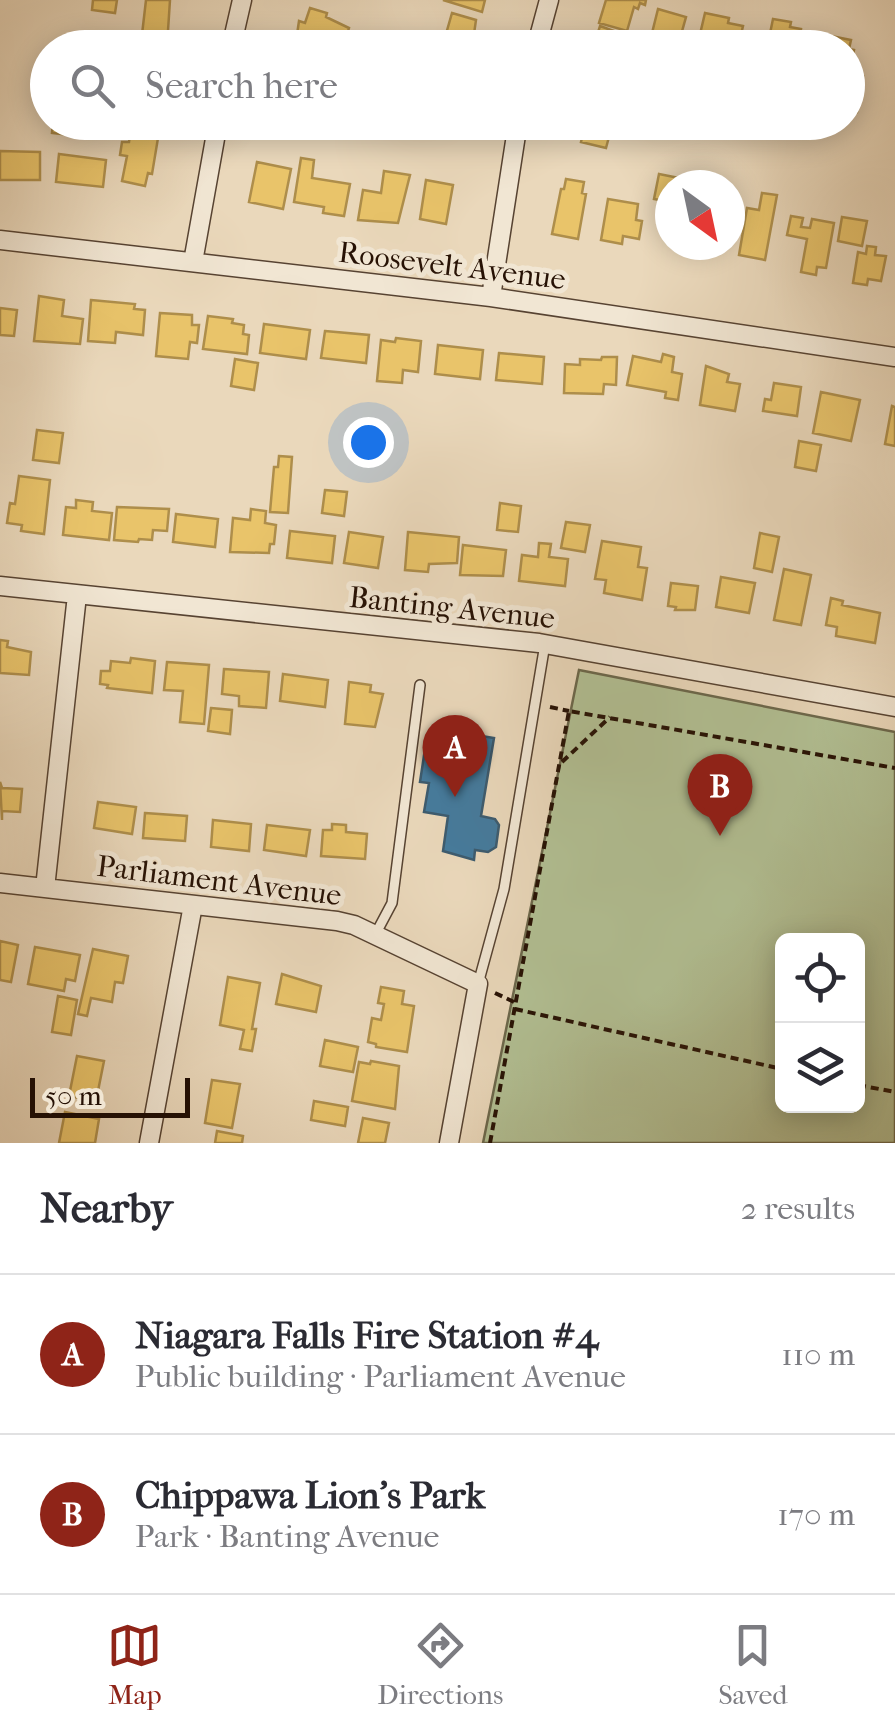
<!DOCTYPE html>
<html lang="en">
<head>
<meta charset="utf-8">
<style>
	:root { --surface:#fff; --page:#f2f2f3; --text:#2b2b33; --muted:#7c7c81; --line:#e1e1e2; --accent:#8f2418 }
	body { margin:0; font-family:"IM FELL French Canon",serif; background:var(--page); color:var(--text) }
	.controls { position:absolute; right:30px; bottom:30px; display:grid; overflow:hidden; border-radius:15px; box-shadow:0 5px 25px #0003 }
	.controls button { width:90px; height:90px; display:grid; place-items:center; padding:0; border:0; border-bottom:2px solid var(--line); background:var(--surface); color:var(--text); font:50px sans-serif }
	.compass { position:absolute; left:655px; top:170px; width:90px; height:90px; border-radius:50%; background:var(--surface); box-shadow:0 5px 25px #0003; rotate:147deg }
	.scale { position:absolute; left:30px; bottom:25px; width:160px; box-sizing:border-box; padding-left:10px; border:5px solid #261104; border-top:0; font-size:28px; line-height:35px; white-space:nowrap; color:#261104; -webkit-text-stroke:8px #f1e6d3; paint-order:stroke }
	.you { position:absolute; left:368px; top:442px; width:35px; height:35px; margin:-25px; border:8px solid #fff; border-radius:50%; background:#1a73e8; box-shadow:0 0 0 15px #1a73e833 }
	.badge { display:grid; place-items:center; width:65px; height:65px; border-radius:50%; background:var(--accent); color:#fff; font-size:32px; font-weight:700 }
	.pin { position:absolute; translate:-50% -82px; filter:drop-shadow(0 2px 5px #0008) }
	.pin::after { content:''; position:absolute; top:52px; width:35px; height:30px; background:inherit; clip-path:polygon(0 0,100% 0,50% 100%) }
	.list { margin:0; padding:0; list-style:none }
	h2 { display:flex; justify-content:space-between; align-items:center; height:130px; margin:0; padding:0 40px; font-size:42px }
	h2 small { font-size:32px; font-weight:400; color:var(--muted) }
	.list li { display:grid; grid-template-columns:65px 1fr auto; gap:30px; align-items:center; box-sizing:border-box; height:160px; padding:0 40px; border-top:2px solid var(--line) }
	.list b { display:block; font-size:38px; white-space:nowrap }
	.list p { margin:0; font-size:32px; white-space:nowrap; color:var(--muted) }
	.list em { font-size:32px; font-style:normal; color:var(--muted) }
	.icon { flex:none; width:55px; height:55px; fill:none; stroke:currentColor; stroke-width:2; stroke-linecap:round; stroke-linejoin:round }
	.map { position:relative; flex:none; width:895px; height:1143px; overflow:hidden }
	.search { position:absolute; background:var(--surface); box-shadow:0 5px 25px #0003; left:30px; right:30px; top:30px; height:110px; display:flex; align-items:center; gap:25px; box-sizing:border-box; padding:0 35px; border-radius:55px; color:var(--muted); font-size:38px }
	.sheet { height:450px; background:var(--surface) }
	nav { display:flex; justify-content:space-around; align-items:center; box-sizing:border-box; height:140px; border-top:2px solid var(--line); background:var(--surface); font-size:28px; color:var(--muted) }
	nav a { display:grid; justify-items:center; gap:5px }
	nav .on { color:var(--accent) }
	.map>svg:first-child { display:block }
	.green { fill:#b2c094; stroke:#6c684c; stroke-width:2.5; fill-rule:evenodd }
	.homes { fill:#e9c46a; stroke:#ae8e4b; stroke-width:2.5 }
	.public { fill:#457b9d; stroke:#3c5b6f; stroke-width:2.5 }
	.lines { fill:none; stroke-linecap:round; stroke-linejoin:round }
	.lane-casing { stroke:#574332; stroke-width:12 }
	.street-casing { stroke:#574332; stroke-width:21 }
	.path { stroke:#261104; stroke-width:4; stroke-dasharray:8 5; stroke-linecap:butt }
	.lane { stroke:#f1e6d3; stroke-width:9 }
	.street { stroke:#f1e6d3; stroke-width:18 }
	.labels { text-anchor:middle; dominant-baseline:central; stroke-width:10; stroke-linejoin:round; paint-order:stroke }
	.street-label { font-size:30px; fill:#261104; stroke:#f1e6d3 }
</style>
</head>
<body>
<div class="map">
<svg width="895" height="1143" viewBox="0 0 895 1143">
	<rect width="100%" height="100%" fill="#ead8bb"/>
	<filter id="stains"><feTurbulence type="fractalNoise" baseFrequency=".002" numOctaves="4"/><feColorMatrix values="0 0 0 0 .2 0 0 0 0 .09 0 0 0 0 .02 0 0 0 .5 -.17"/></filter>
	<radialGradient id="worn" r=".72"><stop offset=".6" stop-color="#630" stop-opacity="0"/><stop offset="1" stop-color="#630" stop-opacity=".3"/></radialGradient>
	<path class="green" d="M579 670 895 732V1143H483ZM782 941H858V1106H782Z"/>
	<path class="homes" d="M93 0H117L115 13 92 10Z
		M146 0H170L167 46 141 43Z
		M443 0H485L482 12Z
		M606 0H646L645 5 640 3 638 9 634 7 627 31 599 23Z
		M310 8 327 13 326 17 349 28 344 44 336 41 334 48H295L299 21 305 23Z
		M658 9 686 17 681 35 690 38 688 48 676 45 677 40 652 33Z
		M452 13 476 20 472 48H442Z
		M705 13 729 18 728 23 743 26 738 48 697 47Z
		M773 19 791 22 790 27 801 29 798 48H767Z
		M600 26 625 35 621 48H593Z
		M826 35 851 40 849 49 854 50 851 64H848V67V48H823Z
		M849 73 863 76 857 112 848 110Z
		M53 122H80L79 136 52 133Z
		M132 122 160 126 152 174 148 173 145 186 122 181 127 156 120 155 122 142H129Z
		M581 122H620L621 123 617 135 610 133 606 148 581 142 584 129 579 128Z
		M0 151 40 152V180H0Z
		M59 154 106 160 103 187 56 182Z
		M301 158 314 160 312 178 350 184 344 216 323 213 324 207 294 202Z
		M257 162 291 169 283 209 249 202Z
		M384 171 410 175 398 223 358 220 363 190 381 193Z
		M659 174 684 179 683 185H670V202L654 199Z
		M566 179 584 182 582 193 586 194 578 239 552 234 561 189H564Z
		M426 180 453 185 446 224 420 219Z
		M762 193 777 195 765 260 739 255 747 208 759 210Z
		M608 199 638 204 636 220 642 221 639 239 623 236 622 244 601 240Z
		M791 216 803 218 801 227 810 228 812 219 834 223 826 268 817 267 816 275 801 272 807 239 787 235Z
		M842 217 867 221 862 246 838 241Z
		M867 246 876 247 875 255 886 256 881 281 868 279 867 285 853 283 858 252 866 254Z
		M39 296 64 300 62 316 83 319 80 344 34 341Z
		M91 300 135 304 134 309 145 310 143 335 116 332 115 343 88 341Z
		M0 308 17 310 14 336 0 335Z
		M160 313 192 315V325H199L197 343 190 342 188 359 156 356Z
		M208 316 233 319 232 323 244 325 243 334 249 335 247 354 203 349Z
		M264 324 310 330 306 359 260 353Z
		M325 331 369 335 366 363 321 358Z
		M396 338 421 341 418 372 403 370 402 383 377 381 381 340 395 342Z
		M438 345 483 350 480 379 435 374Z
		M499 353 544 357 542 384 496 380Z
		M663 354 674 357 672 372 682 374 678 400 665 398 666 392 627 385 633 356 661 362Z
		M602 357H617L616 385 604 384 603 394 564 393 565 364 580 365V359L601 360Z
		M235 359 258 363 254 390 231 386Z
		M706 366 729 374 727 382 740 384 735 411 700 405Z
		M774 383 801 387 797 416 763 411 765 399 771 400Z
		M821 392 860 400 851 441 813 433Z
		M892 406 895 407V446L885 444Z
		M37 430 63 433 59 463 33 460Z
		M799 441 821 445 816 471 795 467Z
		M279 456 292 457 288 513 270 512 274 467H278Z
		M19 476 50 480 44 534 21 531 22 525 7 523 10 503 15 504Z
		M325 490 347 492 344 516 322 513Z
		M76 500 93 502 92 511 112 513 109 540 63 535 66 507 76 508Z
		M500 503 521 506 518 532 497 530Z
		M117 507 169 509 167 531 153 530 152 540 139 539 138 542 114 540Z
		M251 509 266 511 265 523 276 525 274 544H270L269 553 230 552 233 518 250 520Z
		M176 514 218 519 215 547 173 542Z
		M566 522 590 525 585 552 561 548Z
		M290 531 335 536 332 563 287 558Z
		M349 532 383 537 378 568 344 563Z
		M408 532 459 537 457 563 429 564 428 572 405 570Z
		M760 533 779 537 772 572 754 568Z
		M602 541 641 547 638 567 647 568 642 600 604 593 606 580 595 579Z
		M539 543 551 544 549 557 568 559 565 586 519 581 522 555 538 557Z
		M463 545 506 550 503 576 460 575Z
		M784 569 811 575 801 625 774 620Z
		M721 577 755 583 749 613 716 607Z
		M671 583 698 586 695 610H675L676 607 668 606Z
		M831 598 843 601 842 605 880 613 875 643 836 636 837 627 826 625Z
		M0 640 8 641 7 647 31 652 29 675 0 673Z
		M131 658 155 661 152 693 107 688 108 685 100 684 101 671H110L111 661 130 663Z
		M167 662 209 665 204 724 180 722 183 691 164 690Z
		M224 669 269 672 266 708 239 706V696L222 694Z
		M283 674 328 680 325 707 280 701Z
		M349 682 371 685 370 692 383 694 375 727 345 724Z
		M211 708 232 710 230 734 208 731Z
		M0 782 2 788 22 789 20 812 2 811V820Z
		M98 802 136 807 132 834 94 828Z
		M145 813 187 816 185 841 143 838Z
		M213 820 251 824 249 851 211 847Z
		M332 824 346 825V832L367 834 365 859 321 856 323 830H332Z
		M267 825 310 830 306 856 264 850Z
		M0 941 18 945 11 982 0 980Z
		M35 947 80 955 75 981 66 979 64 991 28 984Z
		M93 949 128 956 123 983 115 982 112 1002 91 998 87 1016 78 1014Z
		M282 974 321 986 316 1012 276 1004Z
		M228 977 260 983 252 1029H256L252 1051 240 1049 244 1030 220 1025Z
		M381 987 404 991 402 1004 414 1006 407 1052 376 1047V1044L368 1042 372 1018 381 1020 384 1004 378 1003Z
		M58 996 77 1000 71 1035 52 1032Z
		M325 1040 358 1047 353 1072 320 1066Z
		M77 1056 104 1061 96 1101 69 1096Z
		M371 1061 399 1066 395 1109 352 1101 359 1062 370 1064Z
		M212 1080 240 1084 232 1128 205 1123Z
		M314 1101 348 1107 345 1126 311 1120Z
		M65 1112 99 1119 95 1143H59Z
		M363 1118 389 1123 385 1143H358Z
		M217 1131 243 1136 242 1143H215Z"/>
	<path class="public" d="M439 729 494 738 481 816 495 819 499 825 496 847 488 852 475 850 474 860 443 851 448 816 424 812 429 783 420 782 425 749 435 751Z"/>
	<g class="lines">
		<defs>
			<path id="lane" d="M375 935 392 903 420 685
				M478 984 504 889 545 644"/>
			<path id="street" d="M231 48 242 0
				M536 48 549 0
				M0 240 491 297 895 357
				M193 262 218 122
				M491 297 518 122
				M0 586 539 643 895 707
				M0 883 337 921 354 925 478 984 449 1143
				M45 888 77 595
				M149 1143 193 905"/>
		</defs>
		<use href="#lane" class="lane-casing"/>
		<use href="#street" class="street-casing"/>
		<path class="path" d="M550 707 569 711
			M562 762 610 717
			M495 993 514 1002
			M515 1009 782 1069
			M858 1085 895 1092
			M490 1143 569 711 895 768"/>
		<use href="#lane" class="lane"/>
		<use href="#street" class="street"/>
	</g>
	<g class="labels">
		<g class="street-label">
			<text transform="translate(452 266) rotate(7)">Roosevelt Avenue</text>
			<text transform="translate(452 608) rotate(6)">Banting Avenue</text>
			<text transform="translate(219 881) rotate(7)">Parliament Avenue</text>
		</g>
	</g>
	<rect width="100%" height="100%" filter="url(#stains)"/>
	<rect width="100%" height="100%" fill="url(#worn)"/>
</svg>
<div class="controls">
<button><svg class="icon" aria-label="locate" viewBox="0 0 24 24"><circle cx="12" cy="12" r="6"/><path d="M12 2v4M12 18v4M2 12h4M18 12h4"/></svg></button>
<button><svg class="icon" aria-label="layers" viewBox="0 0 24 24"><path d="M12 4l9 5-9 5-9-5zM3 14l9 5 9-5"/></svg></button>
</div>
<svg class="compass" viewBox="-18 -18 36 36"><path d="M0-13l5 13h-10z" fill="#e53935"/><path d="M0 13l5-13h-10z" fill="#7c7c81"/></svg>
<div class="scale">50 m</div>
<div class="you"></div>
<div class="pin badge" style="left:455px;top:797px">A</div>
<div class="pin badge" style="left:720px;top:836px">B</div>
<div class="search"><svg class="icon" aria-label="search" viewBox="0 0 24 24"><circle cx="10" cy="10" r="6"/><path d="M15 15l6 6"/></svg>Search here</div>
</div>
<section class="sheet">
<h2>Nearby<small>2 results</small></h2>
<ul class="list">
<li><span class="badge">A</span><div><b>Niagara Falls Fire Station #4</b><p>Public building · Parliament Avenue</p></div><em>110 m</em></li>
<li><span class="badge">B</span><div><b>Chippawa Lion's Park</b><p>Park · Banting Avenue</p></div><em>170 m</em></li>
</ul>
</section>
<nav>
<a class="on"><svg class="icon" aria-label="map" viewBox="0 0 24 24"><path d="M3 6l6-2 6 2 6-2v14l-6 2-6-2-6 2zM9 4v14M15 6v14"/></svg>Map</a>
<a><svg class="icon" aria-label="directions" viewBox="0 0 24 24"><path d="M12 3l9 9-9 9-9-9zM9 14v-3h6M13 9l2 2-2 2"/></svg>Directions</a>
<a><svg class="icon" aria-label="saved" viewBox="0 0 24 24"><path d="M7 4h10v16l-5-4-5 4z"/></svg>Saved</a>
</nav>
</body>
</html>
